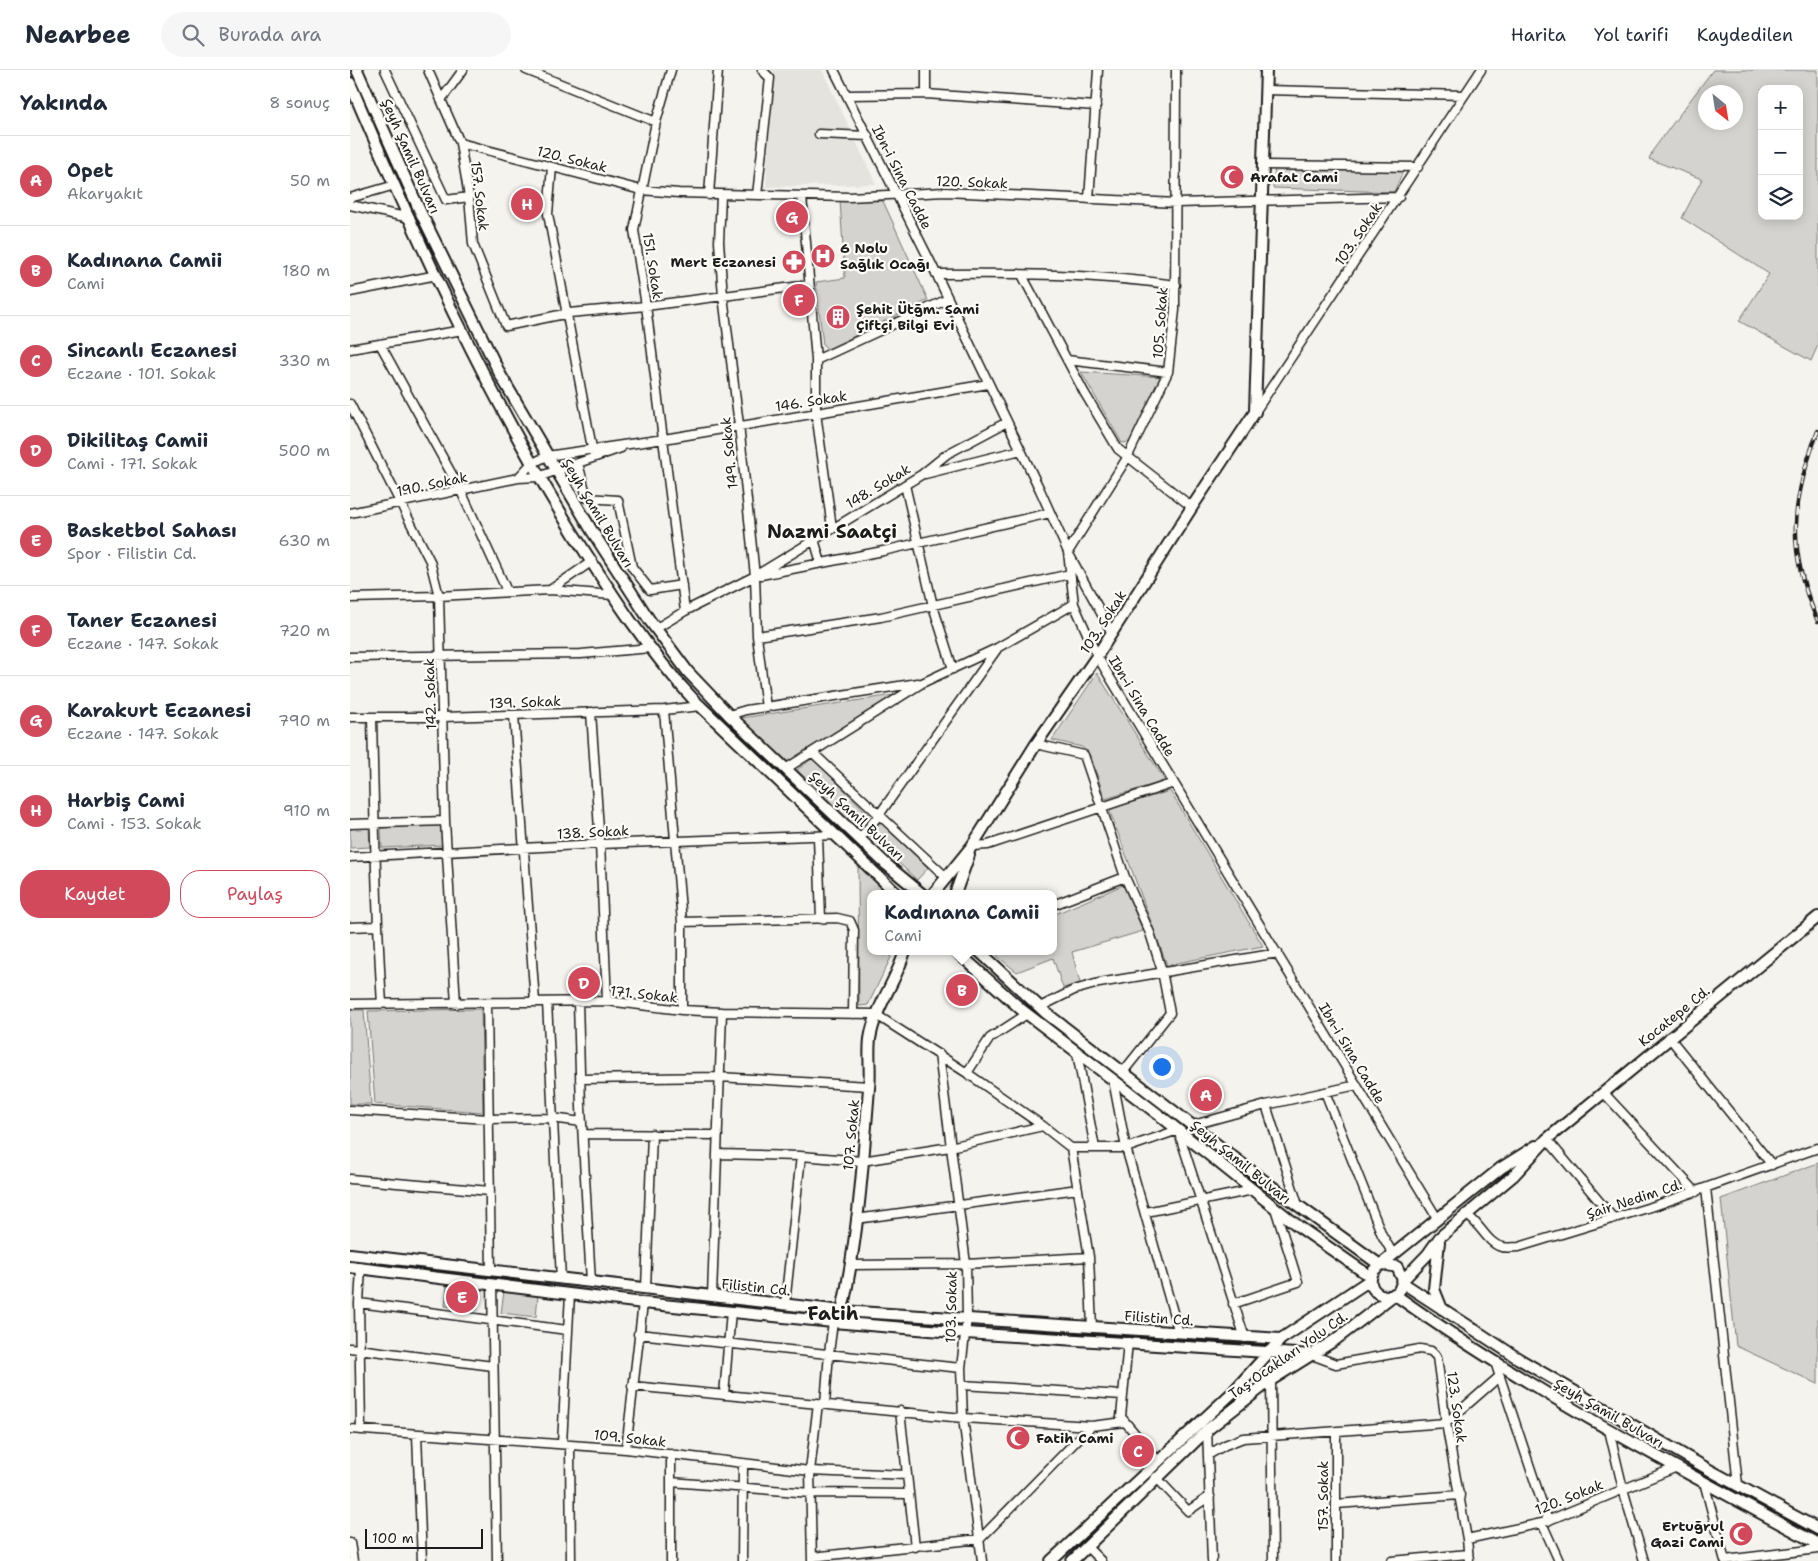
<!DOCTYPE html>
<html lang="tr">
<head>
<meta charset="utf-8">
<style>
	:root { --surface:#fff; --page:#f6f6f7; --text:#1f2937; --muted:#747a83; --line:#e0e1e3; --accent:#d1495b }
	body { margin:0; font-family:"Shantell Sans",sans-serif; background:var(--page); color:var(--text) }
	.controls { position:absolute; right:15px; top:15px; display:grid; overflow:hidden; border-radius:10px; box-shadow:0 2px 12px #0003 }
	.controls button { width:45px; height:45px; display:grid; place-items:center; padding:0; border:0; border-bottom:1px solid var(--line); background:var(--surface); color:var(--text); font:25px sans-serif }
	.compass { position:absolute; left:1348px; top:15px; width:45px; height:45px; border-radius:50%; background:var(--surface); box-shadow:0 2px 12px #0003; rotate:150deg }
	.scale { position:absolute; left:15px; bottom:12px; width:118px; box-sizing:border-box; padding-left:5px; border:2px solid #1c1c1c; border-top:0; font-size:14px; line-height:18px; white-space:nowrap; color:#1c1c1c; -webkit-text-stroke:4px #fdfcf7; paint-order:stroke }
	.you { position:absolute; left:811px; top:996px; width:18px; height:18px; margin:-12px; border:4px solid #fff; border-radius:50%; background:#1a73e8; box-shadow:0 0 0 8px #1a73e833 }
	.badge { display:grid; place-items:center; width:32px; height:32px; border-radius:50%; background:var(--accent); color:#fff; font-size:16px; font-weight:700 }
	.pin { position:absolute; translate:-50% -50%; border:2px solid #fff; box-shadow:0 1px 5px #0006 }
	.popup { position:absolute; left:517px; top:820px; width:190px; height:65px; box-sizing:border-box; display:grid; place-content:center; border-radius:10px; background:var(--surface); filter:drop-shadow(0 1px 4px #0005); font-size:16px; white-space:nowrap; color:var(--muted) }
	.popup b { font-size:19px; color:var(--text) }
	.popup::after { content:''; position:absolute; left:50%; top:100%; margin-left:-10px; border:10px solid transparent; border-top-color:var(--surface) }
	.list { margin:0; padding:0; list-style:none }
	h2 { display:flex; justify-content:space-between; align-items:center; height:65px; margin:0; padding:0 20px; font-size:21px }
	h2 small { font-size:16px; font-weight:400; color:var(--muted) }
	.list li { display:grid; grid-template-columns:32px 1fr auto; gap:15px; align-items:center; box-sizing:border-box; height:90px; padding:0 20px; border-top:1px solid var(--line) }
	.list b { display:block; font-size:19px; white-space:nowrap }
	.list p { margin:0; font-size:16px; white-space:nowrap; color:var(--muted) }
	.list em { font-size:16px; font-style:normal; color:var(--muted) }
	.actions { display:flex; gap:10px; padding:15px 20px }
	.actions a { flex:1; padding:11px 0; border:1px solid var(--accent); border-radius:20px; text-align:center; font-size:18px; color:var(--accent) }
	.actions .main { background:var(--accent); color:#fff }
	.icon { flex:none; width:28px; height:28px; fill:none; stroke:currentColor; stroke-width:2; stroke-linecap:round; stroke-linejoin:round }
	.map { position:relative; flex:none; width:1468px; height:1491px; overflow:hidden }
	header { display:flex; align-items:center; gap:30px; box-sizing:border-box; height:70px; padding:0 25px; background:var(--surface); border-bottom:1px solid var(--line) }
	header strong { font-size:24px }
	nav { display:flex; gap:28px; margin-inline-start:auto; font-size:18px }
	.search { width:350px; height:45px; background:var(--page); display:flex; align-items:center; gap:12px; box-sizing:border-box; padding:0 18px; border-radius:28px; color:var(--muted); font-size:19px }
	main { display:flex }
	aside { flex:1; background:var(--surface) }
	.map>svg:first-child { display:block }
	.built { fill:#e4e3de }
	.green { fill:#d4d3cf; stroke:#787876; fill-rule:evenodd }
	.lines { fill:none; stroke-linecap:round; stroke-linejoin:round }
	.minor-casing { stroke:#1c1c1c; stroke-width:11 }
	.major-casing { stroke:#1c1c1c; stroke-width:14 }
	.minor { stroke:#fdfcf7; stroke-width:8 }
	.major { stroke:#fdfcf7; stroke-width:10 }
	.rail-casing { stroke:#1c1c1c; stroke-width:4.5 }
	.rail { stroke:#fdfcf7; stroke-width:2.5; stroke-dasharray:8; stroke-linecap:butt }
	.labels { text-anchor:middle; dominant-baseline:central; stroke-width:4.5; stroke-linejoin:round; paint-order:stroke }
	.street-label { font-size:14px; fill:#1c1c1c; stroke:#fdfcf7 }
	.poi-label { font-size:14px; font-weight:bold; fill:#1c1c1c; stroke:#fdfcf7; text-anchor:start }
	.district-label { font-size:19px; font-weight:bold; fill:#1c1c1c; stroke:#fdfcf7 }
</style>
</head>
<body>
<header>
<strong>Nearbee</strong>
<div class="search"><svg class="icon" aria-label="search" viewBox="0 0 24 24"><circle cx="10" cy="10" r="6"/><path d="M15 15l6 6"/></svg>Burada ara</div>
<nav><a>Harita</a><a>Yol tarifi</a><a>Kaydedilen</a></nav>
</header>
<main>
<aside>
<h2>Yakında<small>8 sonuç</small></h2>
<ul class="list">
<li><span class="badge">A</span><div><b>Opet</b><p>Akaryakıt</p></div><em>50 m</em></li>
<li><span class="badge">B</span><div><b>Kadınana Camii</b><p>Cami</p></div><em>180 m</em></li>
<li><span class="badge">C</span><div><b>Sincanlı Eczanesi</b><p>Eczane · 101. Sokak</p></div><em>330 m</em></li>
<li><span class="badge">D</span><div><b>Dikilitaş Camii</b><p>Cami · 171. Sokak</p></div><em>500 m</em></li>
<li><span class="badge">E</span><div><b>Basketbol Sahası</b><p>Spor · Filistin Cd.</p></div><em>630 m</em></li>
<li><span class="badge">F</span><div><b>Taner Eczanesi</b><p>Eczane · 147. Sokak</p></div><em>720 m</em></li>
<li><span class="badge">G</span><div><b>Karakurt Eczanesi</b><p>Eczane · 147. Sokak</p></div><em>790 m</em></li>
<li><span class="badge">H</span><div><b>Harbiş Cami</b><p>Cami · 153. Sokak</p></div><em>910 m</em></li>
</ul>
<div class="actions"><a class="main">Kaydet</a><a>Paylaş</a></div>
</aside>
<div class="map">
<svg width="1468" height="1491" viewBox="0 0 1468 1491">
	<rect width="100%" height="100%" fill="#f4f3ee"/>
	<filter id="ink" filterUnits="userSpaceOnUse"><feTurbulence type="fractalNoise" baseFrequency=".02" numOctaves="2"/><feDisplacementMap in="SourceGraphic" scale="10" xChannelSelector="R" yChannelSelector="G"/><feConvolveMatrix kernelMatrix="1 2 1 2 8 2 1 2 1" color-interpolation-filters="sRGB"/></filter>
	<g filter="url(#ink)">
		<path class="built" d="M423 0H472L526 114 416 117Z"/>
		<path class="green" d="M1363 0H1468V275L1461 291 1389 251 1419 204 1332 148 1352 109 1299 89 1303 80ZM1412 19H1449V146H1412ZM1356 22H1386V52H1356Z
			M925 97H1055L1044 122 923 118Z
			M490 130 533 131 578 230 478 279 473 275 466 212 495 208Z
			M731 302 813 307 780 372 772 373Z
			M747 603 815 711 755 729 741 687 732 677 702 670Z
			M544 625 437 693 391 648Z
			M463 688 519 745 506 758 447 700Z
			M820 721 913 876 817 895 759 739Z
			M530 752 578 798 567 810 519 765Z
			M91 754 92 775 32 778 31 758Z
			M19 757 20 777 0 778V758Z
			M508 794 537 824H521V881H544L518 935 509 936Z
			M773 815 793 861 722 882 730 913 713 918 703 888 667 902 647 886 650 881H703V845Z
			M131 939 133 1042 25 1034 18 941Z
			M0 940H14L21 1034H0Z
			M1468 1093V1314L1386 1276 1371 1129Z
			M97 1214 130 1218 127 1240 95 1236Z
			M154 1221 188 1225 186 1247 151 1243Z"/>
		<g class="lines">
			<defs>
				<path id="minor" d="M35 0 96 130 119 127
					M78 0 110 73 119 127 123 174 156 256 219 243 296 236 459 215
					M176 0 306 52
					M321 0 306 52 284 160 296 236 335 541
					M484 0 581 193 690 420 718 482 724 534 747 586 1087 1148
					M576 0V24
					M916 20 1114 25
					M497 25 576 24 746 36
					M91 30 113 0
					M469 64 518 66
					M110 73 291 120 329 123 499 127 595 122 827 133 1049 127
					M913 95 1068 97
					M202 97 198 144 242 378
					M359 125 368 0
					M371 125 369 172 373 226 389 355 405 506 407 566 416 638
					M407 125 420 8 412 0
					M452 126 466 290V343L482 458
					M0 128 45 115
					M739 129 748 0
					M0 135 60 148
					M586 204C667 203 746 204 826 215
					M672 205 734 322 768 379 842 437
					M0 222 87 205
					M30 274 111 421 157 521
					M0 279 113 260
					M466 290 598 229
					M717 290 818 302
					M0 334 80 491 89 526 95 751 106 934
					M905 342 1131 0
					M228 393 237 428 268 430 282 497 300 520 332 515
					M575 404 671 380
					M168 408 181 394 197 386 314 369 638 314
					M555 415 583 536 603 599
					M0 443 168 408 188 407 271 378
					M464 469 471 493
					M718 482 777 388 818 302 825 240 826 0
					M720 486 762 563
					M411 505 533 481 700 443
					M200 520 241 492
					M0 528 89 526 200 520 263 525
					M305 559 335 541 405 506 571 405 597 384 657 352
					M407 566 531 547 720 504
					M0 587 231 584 301 578
					M314 640 332 852V940
					M241 642 250 774 257 931
					M164 645 185 932
					M379 645 396 640 568 613
					M0 647H93L314 640 351 636
					M22 647C24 743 26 839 32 934
					M686 674 734 685 775 807 800 863 812 901 820 943 773 1002
					M462 682 597 808
					M437 698 572 613 647 578 724 534
					M0 754 95 751
					M468 767 471 849
					M510 768 529 745 647 579
					M622 776 638 775 824 713
					M0 787 250 774 487 765
					M703 835 775 807
					M332 852 487 848 500 851 504 860 503 944
					M0 857 27 856
					M197 932 211 1209
					M228 932 231 1037 241 1212
					M0 934 257 931 332 940 372 942 525 944 617 1003 640 968 677 944
					M137 934 141 1201
					M690 937 724 920 749 913 928 883
					M1319 967 1422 1095
					M727 983 745 1078
					M589 984 616 1194 617 1248 611 1298 613 1348 632 1491
					M617 1003 693 1056 721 1078H776L828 1060 895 1268
					M230 1009 369 1007 519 1016
					M763 1010 776 1078 829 1263
					M975 1022 1032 1165 1043 1184
					M1253 1022 1346 1122
					M916 1035 948 1135
					M0 1040 138 1049 202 1048 232 1052
					M843 1055 916 1035 1007 1015
					M233 1064 368 1065
					M1197 1069 1264 1149
					M721 1078 739 1187 742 1258
					M367 1084 451 1086 512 1091 600 1077 693 1056
					M0 1109 140 1121
					M1356 1118 1388 1415
					M796 1142 903 1120
					M1115 1144C1129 1151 1137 1174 1152 1177 1157 1178 1164 1177 1169 1177L1304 1136 1468 1078
					M506 1149 728 1119
					M502 1195 616 1194 739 1187
					M142 1214 147 1491
					M296 1218 302 1064
					M362 1226 372 942
					M9 1233 217 1260
					M435 1234 451 1086
					M883 1234 948 1212 925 1138
					M288 1264 611 1298
					M778 1272 771 1347 809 1392
					M0 1278 143 1296
					M962 1285 986 1294 1070 1279 1081 1281 1087 1287 1096 1353 1117 1469 1119 1491
					M1145 1292 1198 1451
					M921 1310 923 1491
					M612 1315 773 1325
					M282 1316 613 1348 741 1356 775 1352
					M374 1325 381 1241
					M475 1334 479 1283 483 1252
					M550 1341 565 1477
					M0 1359 276 1379 460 1401 557 1405
					M11 1360 9 1233 11 1198
					M857 1360 862 1491
					M1259 1360 1273 1419 1294 1491
					M986 1362V1491
					M67 1365 72 1491
					M212 1374 220 1224
					M220 1375 221 1491
					M276 1379 293 1233
					M321 1384V1491
					M858 1385 875 1375 893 1368 1096 1353 1150 1306
					M806 1407 838 1441 860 1426
					M321 1412 461 1423 559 1424
					M1354 1412 1375 1491
					M986 1434 1110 1425
					M1192 1453 1209 1491
					M1117 1469 1192 1453 1327 1397
					M0 1473 3 1491
					M737 1477 751 1491
					M462 1487 630 1469 741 1356
					M1375 1490 1468 1479
					M392 1491 393 1393
					M462 1491 460 1401 468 1333
					M1042 1491 1118 1484"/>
				<path id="major" d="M7 0 69 139 151 306 242 461 300 551 338 602 379 645 537 795 572 824
					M0 13C66 168 136 323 225 466 261 523 298 581 344 630L547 824
					M583 824 622 776 686 674 747 586 842 437 905 342 916 0
					M605 824 619 785
					M606 881 672 940 813 1048 948 1156 1021 1207
					M629 881 696 943 917 1113 1030 1195
					M1089 1172 1084 1219 1092 1239
					M0 1184 492 1241 931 1269
					M1033 1194 1047 1197 1053 1210
					M0 1197 293 1233 483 1252 616 1263 962 1285
					M1053 1213 1169 1289 1363 1402 1468 1459
					M1044 1224C1178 1320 1324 1396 1468 1474
					M1039 1226C1024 1226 1016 1214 1024 1200L1151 1098 1186 1076
					M489 1245 492 1241C508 1168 513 1093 519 1018 521 1002 518 985 520 969 525 937 546 912 555 881
					M701 1491 882 1323 931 1269 1020 1210
					M722 1491 857 1360 921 1310 985 1270 1049 1221 1053 1210 1078 1184 1090 1167 1163 1106 1197 1069 1468 847"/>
			</defs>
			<use href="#minor" class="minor-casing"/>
			<use href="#major" class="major-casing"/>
			<use href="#minor" class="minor"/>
			<use href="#major" class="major"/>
			<defs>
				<path id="rail" d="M1468 361C1441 431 1436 481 1468 551"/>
			</defs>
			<use href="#rail" class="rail-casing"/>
			<use href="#rail" class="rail"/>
		</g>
	</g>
	<defs>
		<symbol id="mosque-disc" viewBox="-11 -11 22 22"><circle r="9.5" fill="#d1495b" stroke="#fdfcf7"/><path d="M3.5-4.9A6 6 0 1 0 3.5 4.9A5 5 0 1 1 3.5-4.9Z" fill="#fff"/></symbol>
		<symbol id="hospital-disc" viewBox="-11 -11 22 22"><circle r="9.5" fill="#d1495b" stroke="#fdfcf7"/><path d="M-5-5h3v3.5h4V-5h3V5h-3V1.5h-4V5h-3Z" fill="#fff"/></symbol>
		<symbol id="pharmacy-disc" viewBox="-11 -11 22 22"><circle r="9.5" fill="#d1495b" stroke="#fdfcf7"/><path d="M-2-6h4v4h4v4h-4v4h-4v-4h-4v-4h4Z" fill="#fff"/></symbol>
		<symbol id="building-disc" viewBox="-11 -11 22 22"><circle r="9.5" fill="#d1495b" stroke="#fdfcf7"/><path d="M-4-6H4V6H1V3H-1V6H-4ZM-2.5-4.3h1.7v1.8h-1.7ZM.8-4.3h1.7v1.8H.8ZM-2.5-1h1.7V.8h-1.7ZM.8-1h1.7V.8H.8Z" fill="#fff"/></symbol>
	</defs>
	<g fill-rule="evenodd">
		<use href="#mosque-disc" x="868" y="93" width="28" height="28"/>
		<use href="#hospital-disc" x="459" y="172" width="28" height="28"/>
		<use href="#pharmacy-disc" x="430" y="178" width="28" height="28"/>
		<use href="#building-disc" x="474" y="233" width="28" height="28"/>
		<use href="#mosque-disc" x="654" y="1354" width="28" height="28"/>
		<use href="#mosque-disc" x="1377" y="1450" width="28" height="28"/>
	</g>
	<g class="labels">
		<g class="street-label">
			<text transform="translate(61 86) rotate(66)">Şeyh Şamil Bulvarı</text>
			<text transform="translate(222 89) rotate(14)">120. Sokak</text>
			<text transform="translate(552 107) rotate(63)">Ibn-i Sina Cadde</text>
			<text transform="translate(622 112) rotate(2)">120. Sokak</text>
			<text transform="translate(130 126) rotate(83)">157. Sokak</text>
			<text transform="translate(1008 164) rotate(-56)">103. Sokak</text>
			<text transform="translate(303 196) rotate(81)">151. Sokak</text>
			<text transform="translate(810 253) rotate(-86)">105. Sokak</text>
			<text transform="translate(461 331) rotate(-9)">146. Sokak</text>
			<text transform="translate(379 383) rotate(-96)">149. Sokak</text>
			<text transform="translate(82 414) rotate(-12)">190. Sokak</text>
			<text transform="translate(528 416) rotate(-31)">148. Sokak</text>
			<text transform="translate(248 443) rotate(59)">Şeyh Şamil Bulvarı</text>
			<text transform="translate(753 552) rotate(-57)">103. Sokak</text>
			<text transform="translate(80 624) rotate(-92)">142. Sokak</text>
			<text transform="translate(175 632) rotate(-2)">139. Sokak</text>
			<text transform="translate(792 636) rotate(59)">Ibn-i Sina Cadde</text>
			<text transform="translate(507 746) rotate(43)">Şeyh Şamil Bulvarı</text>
			<text transform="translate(243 762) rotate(-3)">138. Sokak</text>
			<text transform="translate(294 924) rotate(6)">171. Sokak</text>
			<text transform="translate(1324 946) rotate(-39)">Kocatepe Cd.</text>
			<text transform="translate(1002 983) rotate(59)">Ibn-i Sina Cadde</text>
			<text transform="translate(501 1065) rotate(-85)">107. Sokak</text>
			<text transform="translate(891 1092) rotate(39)">Şeyh Şamil Bulvarı</text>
			<text transform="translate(1284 1129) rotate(-18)">Şair Nedim Cd.</text>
			<text transform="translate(406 1217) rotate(6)">Filistin Cd.</text>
			<text transform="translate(601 1237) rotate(-89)">103. Sokak</text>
			<text transform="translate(809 1248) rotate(4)">Filistin Cd.</text>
			<text transform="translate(938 1285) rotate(-35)">Taş Ocakları Yolu Cd.</text>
			<text transform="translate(1107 1337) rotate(82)">123. Sokak</text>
			<text transform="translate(1259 1343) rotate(30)">Şeyh Şamil Bulvarı</text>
			<text transform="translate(280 1368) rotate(6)">109. Sokak</text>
			<text transform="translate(973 1426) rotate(-90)">157. Sokak</text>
			<text transform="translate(1219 1427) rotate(-22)">120. Sokak</text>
		</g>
		<g class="poi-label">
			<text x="900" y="107">Arafat Cami</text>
			<text x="490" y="178">6 Nolu<tspan x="490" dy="16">Sağlık Ocağı</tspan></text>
			<text x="426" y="192" text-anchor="end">Mert Eczanesi</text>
			<text x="506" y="239">Şehit Ütğm. Sami<tspan x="506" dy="16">Çiftçi Bilgi Evi</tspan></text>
			<text x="686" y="1368">Fatih Cami</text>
			<text x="1374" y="1456" text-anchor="end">Ertuğrul<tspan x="1374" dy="16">Gazi Cami</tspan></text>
		</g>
		<g class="district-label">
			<text x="482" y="461">Nazmi Saatçi</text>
			<text x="483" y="1243">Fatih</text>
		</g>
	</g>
</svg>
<div class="controls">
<button>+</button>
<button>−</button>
<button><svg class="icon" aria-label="layers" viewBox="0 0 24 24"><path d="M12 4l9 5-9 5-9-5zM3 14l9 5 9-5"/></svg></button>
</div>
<svg class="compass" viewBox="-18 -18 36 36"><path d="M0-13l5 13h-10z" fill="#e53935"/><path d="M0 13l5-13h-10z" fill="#747a83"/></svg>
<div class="scale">100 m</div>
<div class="you"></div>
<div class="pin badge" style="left:856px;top:1025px">A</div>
<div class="pin badge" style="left:612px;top:920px">B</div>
<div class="popup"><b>Kadınana Camii</b>Cami</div>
<div class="pin badge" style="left:788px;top:1381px">C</div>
<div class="pin badge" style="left:234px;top:913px">D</div>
<div class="pin badge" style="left:112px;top:1227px">E</div>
<div class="pin badge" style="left:449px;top:230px">F</div>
<div class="pin badge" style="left:442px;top:147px">G</div>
<div class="pin badge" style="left:177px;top:134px">H</div>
</div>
</main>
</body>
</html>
